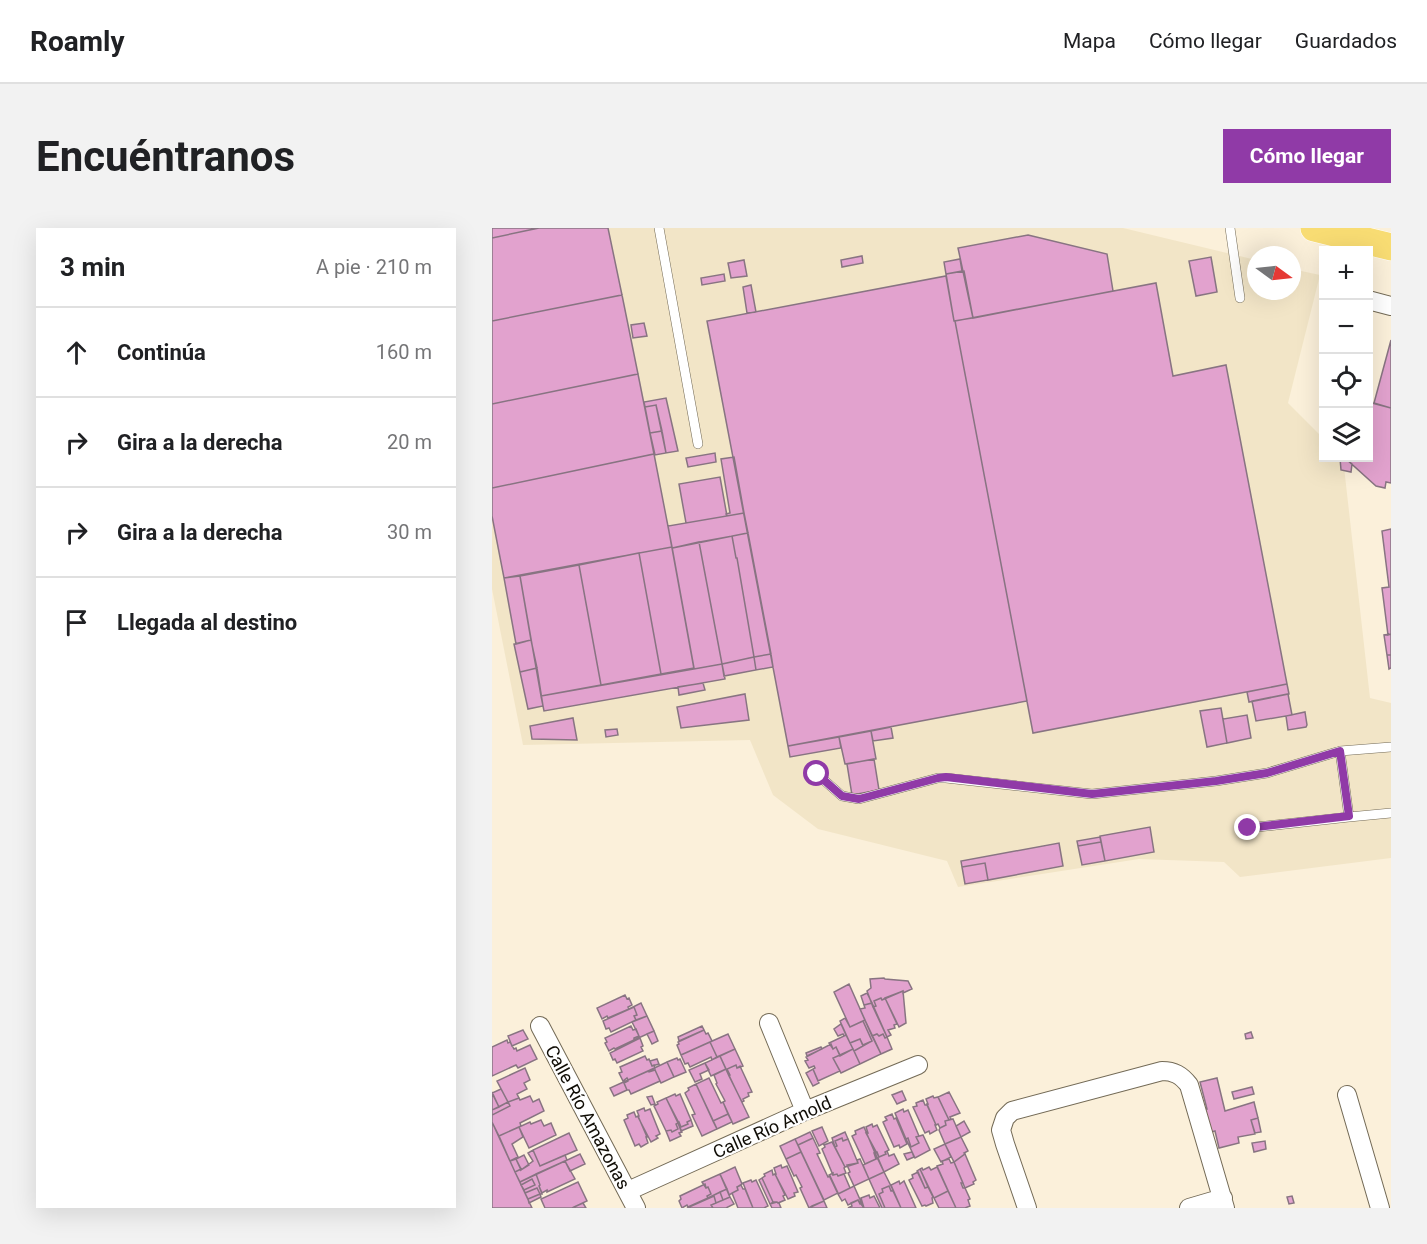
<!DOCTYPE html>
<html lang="es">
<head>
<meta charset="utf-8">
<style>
	:root { --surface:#fff; --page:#f2f2f2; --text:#202124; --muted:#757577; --line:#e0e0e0; --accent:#903aa7 }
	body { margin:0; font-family:Roboto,sans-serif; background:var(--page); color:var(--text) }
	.controls { position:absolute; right:18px; top:18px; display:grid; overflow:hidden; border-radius:0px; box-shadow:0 6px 24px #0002 }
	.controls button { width:54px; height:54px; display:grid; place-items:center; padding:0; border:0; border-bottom:2px solid var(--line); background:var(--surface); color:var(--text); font:30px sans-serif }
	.compass { position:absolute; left:755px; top:18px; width:54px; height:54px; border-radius:50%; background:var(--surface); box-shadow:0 6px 24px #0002; rotate:105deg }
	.stop { position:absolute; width:18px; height:18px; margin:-14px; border:4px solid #903aa7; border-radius:50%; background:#fff }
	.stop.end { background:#903aa7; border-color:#fff; box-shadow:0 2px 6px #0008 }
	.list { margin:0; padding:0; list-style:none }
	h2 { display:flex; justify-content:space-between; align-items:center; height:78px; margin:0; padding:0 24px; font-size:26px }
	h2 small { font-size:20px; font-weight:400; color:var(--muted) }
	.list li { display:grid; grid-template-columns:39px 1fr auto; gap:18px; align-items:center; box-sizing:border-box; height:90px; padding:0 24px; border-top:2px solid var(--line) }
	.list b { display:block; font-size:22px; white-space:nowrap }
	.list em { font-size:20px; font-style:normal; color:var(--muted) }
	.icon { flex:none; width:33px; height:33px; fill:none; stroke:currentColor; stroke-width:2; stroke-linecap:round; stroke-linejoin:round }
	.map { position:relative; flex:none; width:899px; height:980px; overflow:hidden; border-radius:0px }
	header { display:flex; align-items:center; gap:36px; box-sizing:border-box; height:84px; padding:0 30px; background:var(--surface); border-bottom:2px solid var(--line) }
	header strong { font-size:28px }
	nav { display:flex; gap:33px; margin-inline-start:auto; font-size:21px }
	.intro { display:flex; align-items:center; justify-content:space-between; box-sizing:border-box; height:144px; padding:0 36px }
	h1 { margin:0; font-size:42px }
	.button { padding:15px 27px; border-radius:0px; background:var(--accent); color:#fff; font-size:21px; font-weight:700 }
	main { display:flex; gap:36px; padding:0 36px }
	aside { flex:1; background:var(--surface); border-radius:0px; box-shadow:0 6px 24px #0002 }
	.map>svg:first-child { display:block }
	.built { fill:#f2e5c7 }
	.building { fill:#e2a2ce; stroke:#887482; stroke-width:1.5 }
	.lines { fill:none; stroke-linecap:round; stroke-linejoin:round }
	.lane-casing { stroke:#736a56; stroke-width:10 }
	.street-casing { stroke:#736a56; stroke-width:20 }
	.primary-casing { stroke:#fff; stroke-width:28 }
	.lane { stroke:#fff; stroke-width:9 }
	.street { stroke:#fff; stroke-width:18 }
	.primary { stroke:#f8dc73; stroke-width:27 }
	.route { stroke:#903aa7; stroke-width:8 }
	.labels { text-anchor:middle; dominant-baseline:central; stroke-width:4.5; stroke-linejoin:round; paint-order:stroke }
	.street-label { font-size:18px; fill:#0f0c05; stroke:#fefefe }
</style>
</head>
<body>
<header>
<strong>Roamly</strong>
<nav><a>Mapa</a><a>Cómo llegar</a><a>Guardados</a></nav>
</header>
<div class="intro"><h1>Encuéntranos</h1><a class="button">Cómo llegar</a></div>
<main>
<aside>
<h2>3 min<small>A pie · 210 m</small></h2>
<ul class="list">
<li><svg class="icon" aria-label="ahead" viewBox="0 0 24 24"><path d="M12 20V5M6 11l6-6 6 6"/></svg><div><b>Continúa</b></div><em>160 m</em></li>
<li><svg class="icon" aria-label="right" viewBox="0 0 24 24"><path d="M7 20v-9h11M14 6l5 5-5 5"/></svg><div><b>Gira a la derecha</b></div><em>20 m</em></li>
<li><svg class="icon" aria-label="right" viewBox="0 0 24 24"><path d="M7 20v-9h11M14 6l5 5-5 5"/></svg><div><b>Gira a la derecha</b></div><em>30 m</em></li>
<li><svg class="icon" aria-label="arrive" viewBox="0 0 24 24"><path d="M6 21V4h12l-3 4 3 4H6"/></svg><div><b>Llegada al destino</b></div></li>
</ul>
</aside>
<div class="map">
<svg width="899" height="980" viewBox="0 0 899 980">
	<rect width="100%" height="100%" fill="#fbf0da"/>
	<path class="built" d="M0 0H631L764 32V63H800V41L828 47 796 175 831 210 832 230H851L878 470 899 475V630L748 649 732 634 647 631 466 659 455 633 326 601 281 567 258 512 31 517 0 361Z"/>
	<path class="building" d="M0 0H42V1L0 10Z
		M47 0H116L130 67 0 93V10Z
		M536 7 615 26 621 63 481 90 466 20Z
		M370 28 371 35 350 39 349 32Z
		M719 29 725 64 704 68 697 33Z
		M468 31 470 43 454 46 452 34Z
		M252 32 255 48 239 50 236 35Z
		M472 43 481 90 462 93 454 46Z
		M232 46 233 53 210 57 209 50Z
		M454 48 462 93H463L535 473 296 518 215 93Z
		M664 55 681 148 734 137 795 456 541 505 463 93Z
		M259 57 264 84 255 85 251 59Z
		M130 67 146 146 0 176V93Z
		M152 95 155 108 141 110 139 97Z
		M899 112V180L882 175Z
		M146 146 162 226 0 260V176Z
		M174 170 186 223 174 225 164 177 153 179 152 174Z
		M876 174 899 180V255L894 254 893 260 884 258 853 230H876Z
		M164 177 170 203 158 205 153 179Z
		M170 203 174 225 163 227 158 205Z
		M223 225 224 234 196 239 194 230Z
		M162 226 180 319 12 350 0 288V260Z
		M242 229 252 285 235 288 234 286 238 285 229 231Z
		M848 230H853L860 236 859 244 849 242Z
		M228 249 235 288 194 295 187 256Z
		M252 285 256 305 180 320 176 298Z
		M899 301V406L896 407 890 360 897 359 890 303Z
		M256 305 279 426 262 429 245 330H244L240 308Z
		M240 308 244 330H245L262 429 230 436 207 314Z
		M207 314 230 436 202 441 180 320Z
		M180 319 202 440 169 446 147 325Z
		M147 325 169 446 109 457 87 337Z
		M87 337 109 457 49 468 28 348Z
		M28 348 39 412 24 416 12 350Z
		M899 406V427H895L892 407Z
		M39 412 45 440 28 444 22 416Z
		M279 426 281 439 264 442 262 429Z
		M895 427H899V440L897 441Z
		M262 429 264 442 232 448 230 436Z
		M230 436 233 451 52 483 49 468Z
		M45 440 51 478 36 481 28 444Z
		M211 455 213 462 187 467 186 459Z
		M795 456 797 466 757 474 755 464Z
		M253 466 257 492 189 500 185 479Z
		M796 466 800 487 764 493 760 473Z
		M729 480 735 515 715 519 708 483Z
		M813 484 815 497 814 499 796 502 794 488Z
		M755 487 759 510 735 515 731 491Z
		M81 490 85 512 40 511 38 498Z
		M399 499 401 510 381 513 379 503Z
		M125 501 126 507 114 509 113 502Z
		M379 503 384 531 353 536 347 509Z
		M347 509 349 520 298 529 296 518Z
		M382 531 387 562 360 567 355 536Z
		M658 599 662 624 613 633 608 608Z
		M608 609 609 614 586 618 585 613Z
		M609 614 613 633 590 637 586 618Z
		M567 615 571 638 496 652 493 635 470 639 469 633Z
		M493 635 496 652 473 656 470 639Z
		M392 750 393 751 416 753 420 761 411 765V763L390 772 389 770 382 773 384 778 381 779 375 763 379 760 378 751Z
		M357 756 373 792 358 799 342 764Z
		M411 763 414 795 407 799 393 770Z
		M375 765 380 775 372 777 369 768Z
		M133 767 135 771 137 770 140 777 136 779 137 781 116 790 115 788 110 791 105 780Z
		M389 770 390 772 393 770 405 796 402 797 403 800 396 802 399 807 395 809 381 779 384 778 382 773Z
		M149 775 155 788 144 792 142 788 145 787 142 779 137 781Z
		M380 775 395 809 393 810 391 806 387 808 385 806 380 808 368 781 373 780 372 777Z
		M142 779 145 787 142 788 144 792 119 804 117 800 114 801 111 793Z
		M155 788 162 803 142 812V810L147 808 140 794Z
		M353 790 358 799 371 793 380 813 371 817 368 811 358 815 348 793Z
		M373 792 389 826 368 836 362 823 380 813 371 793Z
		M349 796 354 807 352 808 351 806 346 808 342 801Z
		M139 798 141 802 144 801 147 808 142 810V812L123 821 122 820 117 823 113 815 115 814 113 810Z
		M210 798 212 802 187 813 186 809Z
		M31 802 36 811 20 818 16 808Z
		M212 802 214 806 216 805 220 813 189 827 185 817 187 816 186 814Z
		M162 803 166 813 160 816 155 806Z
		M759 804 761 810 754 811 753 806Z
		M236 806 243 821 225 829 218 814Z
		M385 806 387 808 391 806 393 810 395 809 400 821 389 826 380 808Z
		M354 807 361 821 348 828 344 819 341 821 337 815Z
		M148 810 151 818 149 819 151 823 125 835 123 831 121 832 118 825Z
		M368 811 371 818 362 823 358 815Z
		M15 812 16 815 18 814 22 821 24 820 25 823 38 817 45 831 26 840 24 837 0 848V819Z
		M218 814 225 829 220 832 219 829 198 839 196 835 193 836 189 827Z
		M339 816 341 821 344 819 348 827 341 830 348 843 326 853 321 841 323 840 322 838 317 840 313 833 316 832 314 829Z
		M329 819 330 821 315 828 314 825Z
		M243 821 251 838 245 840 244 837 235 841 238 847 237 848 228 828Z
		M361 821 368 836 349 845 341 830Z
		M153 828 155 832 157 831 160 838 162 837 163 840 136 852 135 850 131 853 127 845 130 844 128 839Z
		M228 828 234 841 219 848 213 835Z
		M185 830 186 832 188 831 194 844 182 849 175 834Z
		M165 831 167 836 160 838 158 833Z
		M175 834 182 849 169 855 163 842 157 844 156 843Z
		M213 835 217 842 208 846 210 851 203 854 197 842Z
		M244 837 245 840 248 838 260 864 256 865 257 868 251 871 252 873 250 874 237 848 238 847 235 841Z
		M33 840 38 852 32 855 35 861 25 866 27 870 16 874 5 853Z
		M234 841 257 889 241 896 231 874 233 873 224 856 225 855 222 847Z
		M321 841 327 855 321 858 314 845Z
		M163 842 168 853 139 866 137 862H135L132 855 136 853V852L156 843 157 844Z
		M217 850 229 875 231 874 236 886 221 893 204 856Z
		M725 850 733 883 762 874 766 890 759 892 763 906 746 909 747 915 727 920 723 903 716 905 713 881H715L708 854Z
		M136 852V853L132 855 135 862 122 868 118 860Z
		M204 856 225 901 210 908 200 887 203 886 193 865 197 862 196 860Z
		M760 859 762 866 742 871 740 864Z
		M9 861 16 874 7 879 0 865Z
		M410 863 414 872 405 876 400 867Z
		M0 864 7 879 0 882Z
		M457 864 468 885 458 889 459 891 457 892 446 869Z
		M183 866 184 868 188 866 199 892 195 894 196 896 189 899 174 870Z
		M38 868 41 874 47 871 52 883 28 895 29 898 7 908 0 894V887L18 878 16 874 27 870 28 872Z
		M160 868 163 876 159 877 155 869Z
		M441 868 442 870 446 869 457 892 453 893 454 897 448 900 446 896 444 897 435 876H436L434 871Z
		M174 870 186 895 184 896 186 901 180 904 179 902 174 903 162 878 166 876 165 874Z
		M431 872 433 877H435L444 897H443L445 902 438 906 437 903 433 905 421 879 425 878 424 875Z
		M16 874 18 878 0 887V882Z
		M152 880 153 883 158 881 168 906 164 908 166 910 159 914 146 889 147 888 145 883Z
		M411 881 412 884 416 882 427 908 424 909 427 915 419 919 416 910 414 911 403 885Z
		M142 884 144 889 146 888 155 909H154L156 915 149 919 147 916 143 918 132 892 136 890 135 887Z
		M236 886 240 894 225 901 221 893Z
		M400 886 402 891 404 890 415 916 408 920 407 917 402 919 391 894 395 892 393 889Z
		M766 890 769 904 763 905 759 892Z
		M461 891 469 909 453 916 447 902 448 900 454 897 453 893Z
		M49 892 52 898 59 895 64 907 37 920 27 899 38 894 39 896Z
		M199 892 201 898 189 903 186 895 187 894 189 899 196 896 195 894Z
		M472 893 478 904 469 909 464 898Z
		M0 894 23 944 40 980H0Z
		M186 895 190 904 187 905 189 908 178 913 174 903 179 902 180 904 186 901 184 896Z
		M380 896 381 899 385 897 397 922 393 924 394 926 387 929 374 905H376L374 899Z
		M27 899 31 909 20 916 26 929 18 933 7 908Z
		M330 899 336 913 327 918 320 903Z
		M372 899 383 925H382L384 931 373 936 360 908 364 906 363 903Z
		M318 904 321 910 306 917 303 911Z
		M353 904 356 911 351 913 350 910 343 913 345 918 343 919 340 910Z
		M77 905 85 922 48 938 41 922Z
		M431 907 438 922 423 930 414 911 416 910 419 919 427 915 424 909Z
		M469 909 476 923 472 925 473 926 462 934 453 916Z
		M321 910 328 925 325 926 336 949 338 948 346 965 332 972 306 917Z
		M350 910 351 913 356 911 366 935 353 939 343 919 345 918 343 913Z
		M303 911 309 924 294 931 288 918Z
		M773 913 774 921 762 924 760 915Z
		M340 914 353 939 352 940 354 945 346 948 345 946 341 947 330 921 333 919 332 917Z
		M453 916 459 929 449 934 442 921Z
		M41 922 48 938 73 927 75 932 28 954 23 944 29 941V942L41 933 36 925Z
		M395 923 397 928 402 926 407 936 392 944 383 925 385 924 387 929 394 926 393 924Z
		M309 924 332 973 317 980 308 960 310 959 304 947 302 948 294 931Z
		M420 924 422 929 415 932 412 926Z
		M88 926 93 936 78 943 73 933Z
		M473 926 484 952 481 954 482 956 473 960 462 934Z
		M32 927 37 937 29 942 24 931Z
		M386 930 392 944 377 951 371 937Z
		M24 931 29 941 23 944 18 933Z
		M368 931 377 951 362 958 356 945 358 944 355 937 366 935 365 932Z
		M457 931 459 935 462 934 471 955H469L471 960H473L478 971 476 972 478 978 473 980H464L445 938 451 936 450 933Z
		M73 933 83 951 55 964V962L50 965 47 958 48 957 44 946Z
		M289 937 290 940 295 938 306 964 302 965 303 968 296 971 283 946H284L282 940Z
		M243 939 250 956 245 959 246 962 237 967 228 946Z
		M437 939 439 942 445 939 456 963 442 970 428 941 430 940 431 942Z
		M428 941 436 959 433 960 425 943Z
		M280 942 281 947 283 946 293 967 291 968 293 972 286 975 285 974H281L270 950 273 948 272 946Z
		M392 944 401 962 399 963 397 958 390 961 391 964 387 966 393 980H390L377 951Z
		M426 944 433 960 436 959 441 969 440 970 441 975 434 978 433 977 430 978 417 952 421 950 420 947Z
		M341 945V947L345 946 346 948 352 946 358 960 346 966 337 947Z
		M44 946 48 957 47 958 50 966H48L49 969 37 975 36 971 48 966 45 960 33 965 32 962 43 957 40 951 29 957 28 954Z
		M228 946 235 961 216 970 215 968 219 966 216 959 214 960 210 954Z
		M270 950 281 974 278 976 267 952Z
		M40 951 43 957 32 962 29 957Z
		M259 952 260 954 264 952 276 978 272 980H261L251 955Z
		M407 953 408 956 412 953 424 980H409L399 957Z
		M86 954 95 973 80 980H53L49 971Z
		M213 956 214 960 216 959 219 966 215 968 216 970 196 979 195 977 190 980 187 973 189 971 188 968Z
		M249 957 251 961H253L261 980H246L240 965 246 962 245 959Z
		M362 958 370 976H368L366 972 356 977 353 971 350 973 346 966Z
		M397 958 399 963H401L409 980H393L387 966 391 964 390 961Z
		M45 960 48 966 36 971 33 965Z
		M235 961 238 969 231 972 228 964Z
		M456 963 464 980H447L442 970Z
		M228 964 231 972 224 975 222 968 216 970Z
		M377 967 378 970 382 968 388 980H372L369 970Z
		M222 968 224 975 219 977 221 980H195Z
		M800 968 802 975 797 976 795 969Z
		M238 969 242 976 234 980H221L219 977Z
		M366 972 372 980H356L360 978 359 975Z
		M332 973 335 980H317L320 978Z
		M285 974 286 975H287L289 980H280L278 976Z
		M91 975 94 980H80Z"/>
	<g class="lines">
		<defs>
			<path id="lane" d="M167 0 206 216
				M738 0 748 70
				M899 519 848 523 857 589 899 585
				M325 546 350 568 367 571 446 550H454L600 566 724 553 775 545 848 523
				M756 600 857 589"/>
			<path id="street" d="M876 72 899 78
				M277 795 313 883
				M48 798 144 980
				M855 867 888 980
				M136 963 313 883 426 837
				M535 980 513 916 509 902 513 890 520 883 670 843C682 843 689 847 697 857L733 980
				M697 980 731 970"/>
			<path id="primary" d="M822 0 899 19"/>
		</defs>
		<use href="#lane" class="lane-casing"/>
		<use href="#street" class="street-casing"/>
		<use href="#primary" class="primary-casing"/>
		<use href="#lane" class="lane"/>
		<use href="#street" class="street"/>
		<use href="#primary" class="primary"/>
	</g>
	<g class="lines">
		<path class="route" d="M325 546 350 568 367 571 446 550 454 549 600 566 724 553 775 545 848 523 857 588 756 600"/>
	</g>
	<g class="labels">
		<g class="street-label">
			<text transform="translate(96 889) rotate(62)">Calle Río Amazonas</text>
			<text transform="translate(280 899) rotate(-24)">Calle Río Arnold</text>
		</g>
	</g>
</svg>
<div class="controls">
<button>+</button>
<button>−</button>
<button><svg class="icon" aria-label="locate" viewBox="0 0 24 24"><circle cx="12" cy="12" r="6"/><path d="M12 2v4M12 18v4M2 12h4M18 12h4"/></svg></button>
<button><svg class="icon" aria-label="layers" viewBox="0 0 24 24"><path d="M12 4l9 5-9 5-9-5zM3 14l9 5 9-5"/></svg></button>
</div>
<svg class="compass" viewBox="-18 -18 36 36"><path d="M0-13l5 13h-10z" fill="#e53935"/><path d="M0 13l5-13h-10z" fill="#757577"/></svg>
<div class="stop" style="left:325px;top:546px"></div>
<div class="stop end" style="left:756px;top:600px"></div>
</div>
</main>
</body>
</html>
